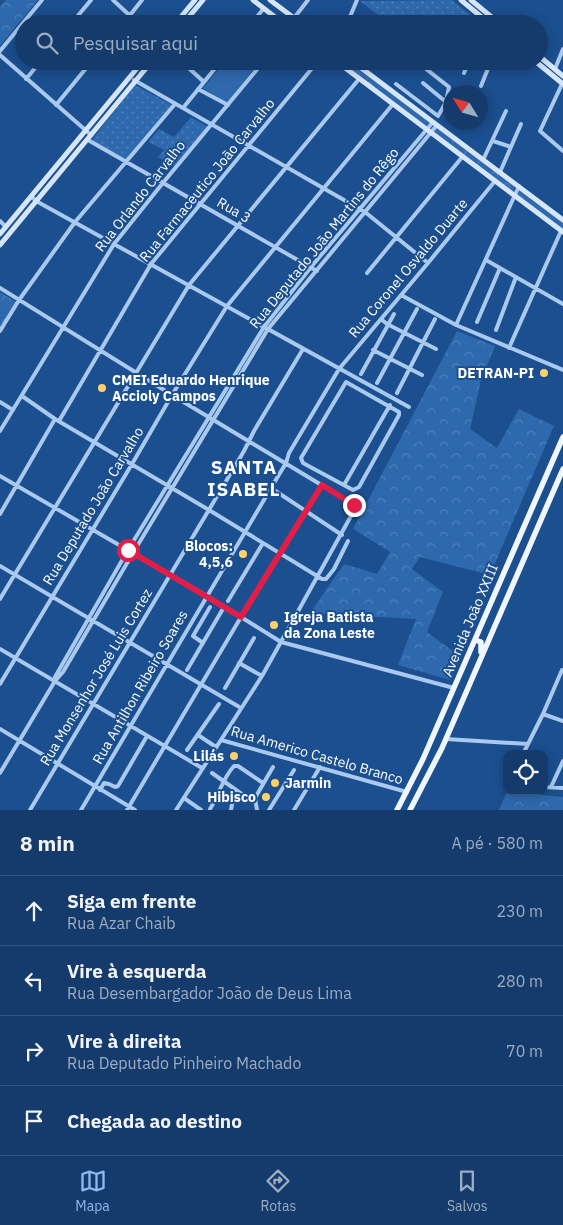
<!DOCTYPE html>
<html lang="pt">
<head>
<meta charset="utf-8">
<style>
	:root { --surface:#143b6b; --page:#1d4271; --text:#f1f3f6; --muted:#9dadc1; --line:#33557e; --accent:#90b9f0 }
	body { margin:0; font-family:"IBM Plex Sans",sans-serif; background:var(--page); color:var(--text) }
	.controls { position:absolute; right:15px; bottom:15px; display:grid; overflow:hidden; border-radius:10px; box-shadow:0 2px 12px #0003 }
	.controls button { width:45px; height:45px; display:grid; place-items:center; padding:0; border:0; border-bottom:1px solid var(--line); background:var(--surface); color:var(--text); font:25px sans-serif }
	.compass { position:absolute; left:443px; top:85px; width:45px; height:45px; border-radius:50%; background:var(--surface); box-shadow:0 2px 12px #0003; rotate:307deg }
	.stop { position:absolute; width:15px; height:15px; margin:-11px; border:4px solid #e11d48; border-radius:50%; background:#fff }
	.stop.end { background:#e11d48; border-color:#fff; box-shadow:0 1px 5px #0008 }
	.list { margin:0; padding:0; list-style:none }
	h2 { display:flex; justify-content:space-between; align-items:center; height:65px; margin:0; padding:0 20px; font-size:21px }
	h2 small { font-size:16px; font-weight:400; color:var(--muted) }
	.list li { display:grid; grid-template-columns:32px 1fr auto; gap:15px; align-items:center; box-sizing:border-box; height:70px; padding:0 20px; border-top:1px solid var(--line) }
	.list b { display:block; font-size:19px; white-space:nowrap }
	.list p { margin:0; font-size:16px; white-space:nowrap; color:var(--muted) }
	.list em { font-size:16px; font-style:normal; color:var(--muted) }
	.icon { flex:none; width:28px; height:28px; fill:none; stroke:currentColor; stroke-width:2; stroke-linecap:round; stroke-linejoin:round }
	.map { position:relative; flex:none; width:563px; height:810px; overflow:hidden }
	.search { position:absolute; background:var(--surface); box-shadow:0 2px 12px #0003; left:15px; right:15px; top:15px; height:55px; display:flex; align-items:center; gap:12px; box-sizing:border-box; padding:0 18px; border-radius:28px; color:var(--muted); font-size:19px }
	.sheet { height:345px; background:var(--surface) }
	nav { display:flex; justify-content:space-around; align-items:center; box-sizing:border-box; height:70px; border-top:1px solid var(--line); background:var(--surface); font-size:14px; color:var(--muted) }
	nav a { display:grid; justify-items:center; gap:2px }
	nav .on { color:var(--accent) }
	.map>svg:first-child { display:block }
	.grass { fill:url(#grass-dots) }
	.forest { fill:url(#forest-crowns) }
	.garden { fill:#2e69ad }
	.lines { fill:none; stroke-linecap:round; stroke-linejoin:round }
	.street { stroke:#a9c9ee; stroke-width:4 }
	.secondary { stroke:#d6e6fa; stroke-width:5 }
	.primary { stroke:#f0f6ff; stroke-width:5.5 }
	.route { stroke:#e11d48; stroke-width:6 }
	.poi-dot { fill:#ffd166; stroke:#1b4f8f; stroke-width:2 }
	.labels { text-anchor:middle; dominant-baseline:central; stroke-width:4; stroke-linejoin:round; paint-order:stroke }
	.street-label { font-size:14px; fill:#fff; stroke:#1b4f8f }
	.poi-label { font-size:14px; font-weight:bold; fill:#fff; stroke:#1b4f8f; text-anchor:end }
	.district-label { font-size:19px; font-weight:bold; letter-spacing:1px; fill:#fff; stroke:#1b4f8f }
</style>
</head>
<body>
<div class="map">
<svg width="563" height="810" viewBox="0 0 563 810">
	<defs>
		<pattern id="grass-dots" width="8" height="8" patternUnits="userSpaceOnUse" patternTransform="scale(1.25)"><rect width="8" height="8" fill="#2e69ad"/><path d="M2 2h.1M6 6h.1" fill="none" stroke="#4d80b9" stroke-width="1.8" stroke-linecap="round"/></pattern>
		<pattern id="forest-crowns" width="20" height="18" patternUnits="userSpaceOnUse" patternTransform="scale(1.25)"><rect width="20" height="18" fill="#2e69ad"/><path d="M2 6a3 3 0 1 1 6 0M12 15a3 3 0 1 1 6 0" fill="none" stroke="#4d80b9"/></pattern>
	</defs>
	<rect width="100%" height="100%" fill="#1b4f8f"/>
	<path class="grass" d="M452 0 472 16 468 24H390L360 1Z
		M135 85 172 105 125 161 91 141Z
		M191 117 208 127 174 166 158 157 164 150 148 142 159 129 174 137Z"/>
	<path class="forest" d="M6 0H38L0 46V6Z
		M340 61H349L430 123 426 126Z
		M437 128 514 186V191H512L434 132Z
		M518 191H521L563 223V230L517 195Z
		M0 292 16 302 0 329Z
		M457 331 495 346 481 380 470 429 497 448 519 409 554 426 490 575 420 557 412 569 443 592 427 632 461 657 450 680 398 665 416 619 310 613 344 564 377 574 390 552 353 529Z
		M507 792 563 797V810H499Z"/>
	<path class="garden" d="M225 61H260L227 103 203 88Z"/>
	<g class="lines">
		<path class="street" d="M113 0 139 24
			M294 18 308 0
			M71 24 91 0
			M123 24 142 0
			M251 24 264 8
			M347 24 357 0
			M0 51 42 0
			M0 55 91 135
			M181 61 204 82
			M555 69 563 49
			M464 73 469 61
			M26 79 41 61
			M134 80 365 212 428 263
			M423 83 446 102
			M396 84 438 116 446 102 449 87 416 61
			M562 84 540 131 563 151
			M481 86 491 61
			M198 89 228 105
			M56 105 92 61
			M183 108 221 61
			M88 140 317 271
			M493 141 511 147
			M483 160 506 111
			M500 172 521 124
			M31 196 36 201 409 407
			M0 221 6 227
			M486 260 563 304
			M367 273 463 156
			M0 288 172 395 348 501 356 507 262 676 176 810
			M401 295 456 325 563 370
			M381 319 387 324 436 349
			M477 322 500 268
			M456 325 519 186
			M496 330 516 277
			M0 331 19 300 75 222 175 104
			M509 348 561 231
			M373 350 422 375
			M361 374 394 314
			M346 382 399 412V415L359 487 353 490 303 463 301 458Z
			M377 383 417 309
			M397 393 435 319
			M22 396 55 419 209 510 322 579H326L334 569 348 541
			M0 402 13 410
			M59 421 151 264 318 61
			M0 431 114 244 162 184 264 61
			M0 476 207 596 281 642 454 688
			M344 485 390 405
			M271 488 342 535
			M0 514 55 419
			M0 566 241 708
			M0 599 189 285 359 79
			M228 601 263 543
			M203 643 193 636 210 607
			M0 649 202 768
			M239 663 262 676
			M187 670 224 607
			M55 681 63 672 133 553 268 329 437 125
			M0 684 132 464 172 395 227 306 393 104
			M225 688 254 638
			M543 714 563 721
			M0 729 135 810
			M198 735 216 747
			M446 739 528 744
			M221 740 407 792
			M187 750 219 704
			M523 754 543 714 562 670
			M0 773 55 681V677L128 550 264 327 311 267 433 122
			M212 773 246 797 255 798
			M544 787 563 788
			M551 787 563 761
			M100 790 104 783 109 784 115 787 118 786 147 736
			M184 798 201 810
			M210 809C219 795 222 779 234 766H238L263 783
			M30 810 244 451 254 431 303 349
			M81 810 271 488 286 463 289 453 339 369 428 263 495 181
			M127 810 241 617 322 485
			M231 810 232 804 239 792
			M257 810 255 798 273 767
			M269 810 294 770
			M294 810 320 767"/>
		<path class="secondary" d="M253 0 284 24
			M270 0 302 24
			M461 0 490 24
			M471 0 500 24
			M175 24 195 0
			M183 24 203 0
			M539 56 563 76
			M336 61 563 232
			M352 61 563 220
			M535 61 563 84
			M0 234 143 61
			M0 245 152 61"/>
		<path class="primary" d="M475 640 481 642V652
			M397 810 423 759 563 437
			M410 810 442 748 563 469"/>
	</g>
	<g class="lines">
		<path class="route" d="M128 550 241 617 322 485 354 505"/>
	</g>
	<g class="poi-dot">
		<circle cx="544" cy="373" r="5"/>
		<circle cx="102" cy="388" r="5"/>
		<circle cx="243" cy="554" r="5"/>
		<circle cx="274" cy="625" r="5"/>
		<circle cx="234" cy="756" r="5"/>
		<circle cx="275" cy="783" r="5"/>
		<circle cx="266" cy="797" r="5"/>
	</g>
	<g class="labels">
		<g class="street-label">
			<text transform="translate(207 180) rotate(-51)">Rua Farmaceutico João Carvalho</text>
			<text transform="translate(140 196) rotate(-52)">Rua Orlando Carvalho</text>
			<text transform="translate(234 210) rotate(30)">Rua 3</text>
			<text transform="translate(324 238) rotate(-51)">Rua Deputado João Martins do Rêgo</text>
			<text transform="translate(408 268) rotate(-50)">Rua Coronel Osvaldo Duarte</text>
			<text transform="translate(93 506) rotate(-59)">Rua Deputado João Carvalho</text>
			<text transform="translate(470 620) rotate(-67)">Avenida João XXIII</text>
			<text transform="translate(96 677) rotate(-59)">Rua Monsenhor José Luis Cortez</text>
			<text transform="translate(140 687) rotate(-60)">Rua Antilhon Ribeiro Soares</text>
			<text transform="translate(317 755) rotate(16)">Rua Americo Castelo Branco</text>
		</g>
		<g class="poi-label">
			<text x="534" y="373">DETRAN-PI</text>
			<text x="112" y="380" text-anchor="start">CMEI Eduardo Henrique<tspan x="112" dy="16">Accioly Campos</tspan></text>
			<text x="233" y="546">Blocos:<tspan x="233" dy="16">4,5,6</tspan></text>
			<text x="284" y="617" text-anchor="start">Igreja Batista<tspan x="284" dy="16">da Zona Leste</tspan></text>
			<text x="224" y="756">Lilás</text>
			<text x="285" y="783" text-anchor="start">Jarmin</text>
			<text x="256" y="797">Hibisco</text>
		</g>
		<g class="district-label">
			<text x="244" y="467">SANTA<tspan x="244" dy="22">ISABEL</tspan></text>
		</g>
	</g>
</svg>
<div class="controls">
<button><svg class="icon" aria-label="locate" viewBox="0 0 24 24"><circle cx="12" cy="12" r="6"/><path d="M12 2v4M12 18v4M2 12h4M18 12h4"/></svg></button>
</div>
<svg class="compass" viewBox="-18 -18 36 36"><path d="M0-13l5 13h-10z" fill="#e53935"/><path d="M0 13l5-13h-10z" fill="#9dadc1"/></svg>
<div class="stop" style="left:128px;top:550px"></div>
<div class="stop end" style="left:354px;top:505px"></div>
<div class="search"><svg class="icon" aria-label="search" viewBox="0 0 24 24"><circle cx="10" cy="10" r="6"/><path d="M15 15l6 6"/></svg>Pesquisar aqui</div>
</div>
<section class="sheet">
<h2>8 min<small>A pé · 580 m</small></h2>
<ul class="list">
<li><svg class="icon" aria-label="ahead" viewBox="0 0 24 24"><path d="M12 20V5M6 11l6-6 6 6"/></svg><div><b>Siga em frente</b><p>Rua Azar Chaib</p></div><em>230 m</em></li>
<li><svg class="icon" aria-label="left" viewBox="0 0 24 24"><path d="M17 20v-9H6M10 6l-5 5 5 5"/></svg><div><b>Vire à esquerda</b><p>Rua Desembargador João de Deus Lima</p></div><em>280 m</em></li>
<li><svg class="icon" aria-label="right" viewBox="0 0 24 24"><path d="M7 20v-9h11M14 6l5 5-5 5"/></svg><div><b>Vire à direita</b><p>Rua Deputado Pinheiro Machado</p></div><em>70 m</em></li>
<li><svg class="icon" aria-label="arrive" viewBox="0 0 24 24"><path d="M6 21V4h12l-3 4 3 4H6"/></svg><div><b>Chegada ao destino</b></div></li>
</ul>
</section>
<nav>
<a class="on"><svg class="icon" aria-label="map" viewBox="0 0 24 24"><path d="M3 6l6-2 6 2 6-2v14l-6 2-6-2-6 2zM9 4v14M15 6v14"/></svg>Mapa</a>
<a><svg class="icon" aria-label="directions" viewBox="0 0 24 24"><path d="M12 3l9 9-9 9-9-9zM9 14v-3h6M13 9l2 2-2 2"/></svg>Rotas</a>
<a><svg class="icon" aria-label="saved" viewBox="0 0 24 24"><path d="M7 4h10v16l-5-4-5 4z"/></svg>Salvos</a>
</nav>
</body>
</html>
